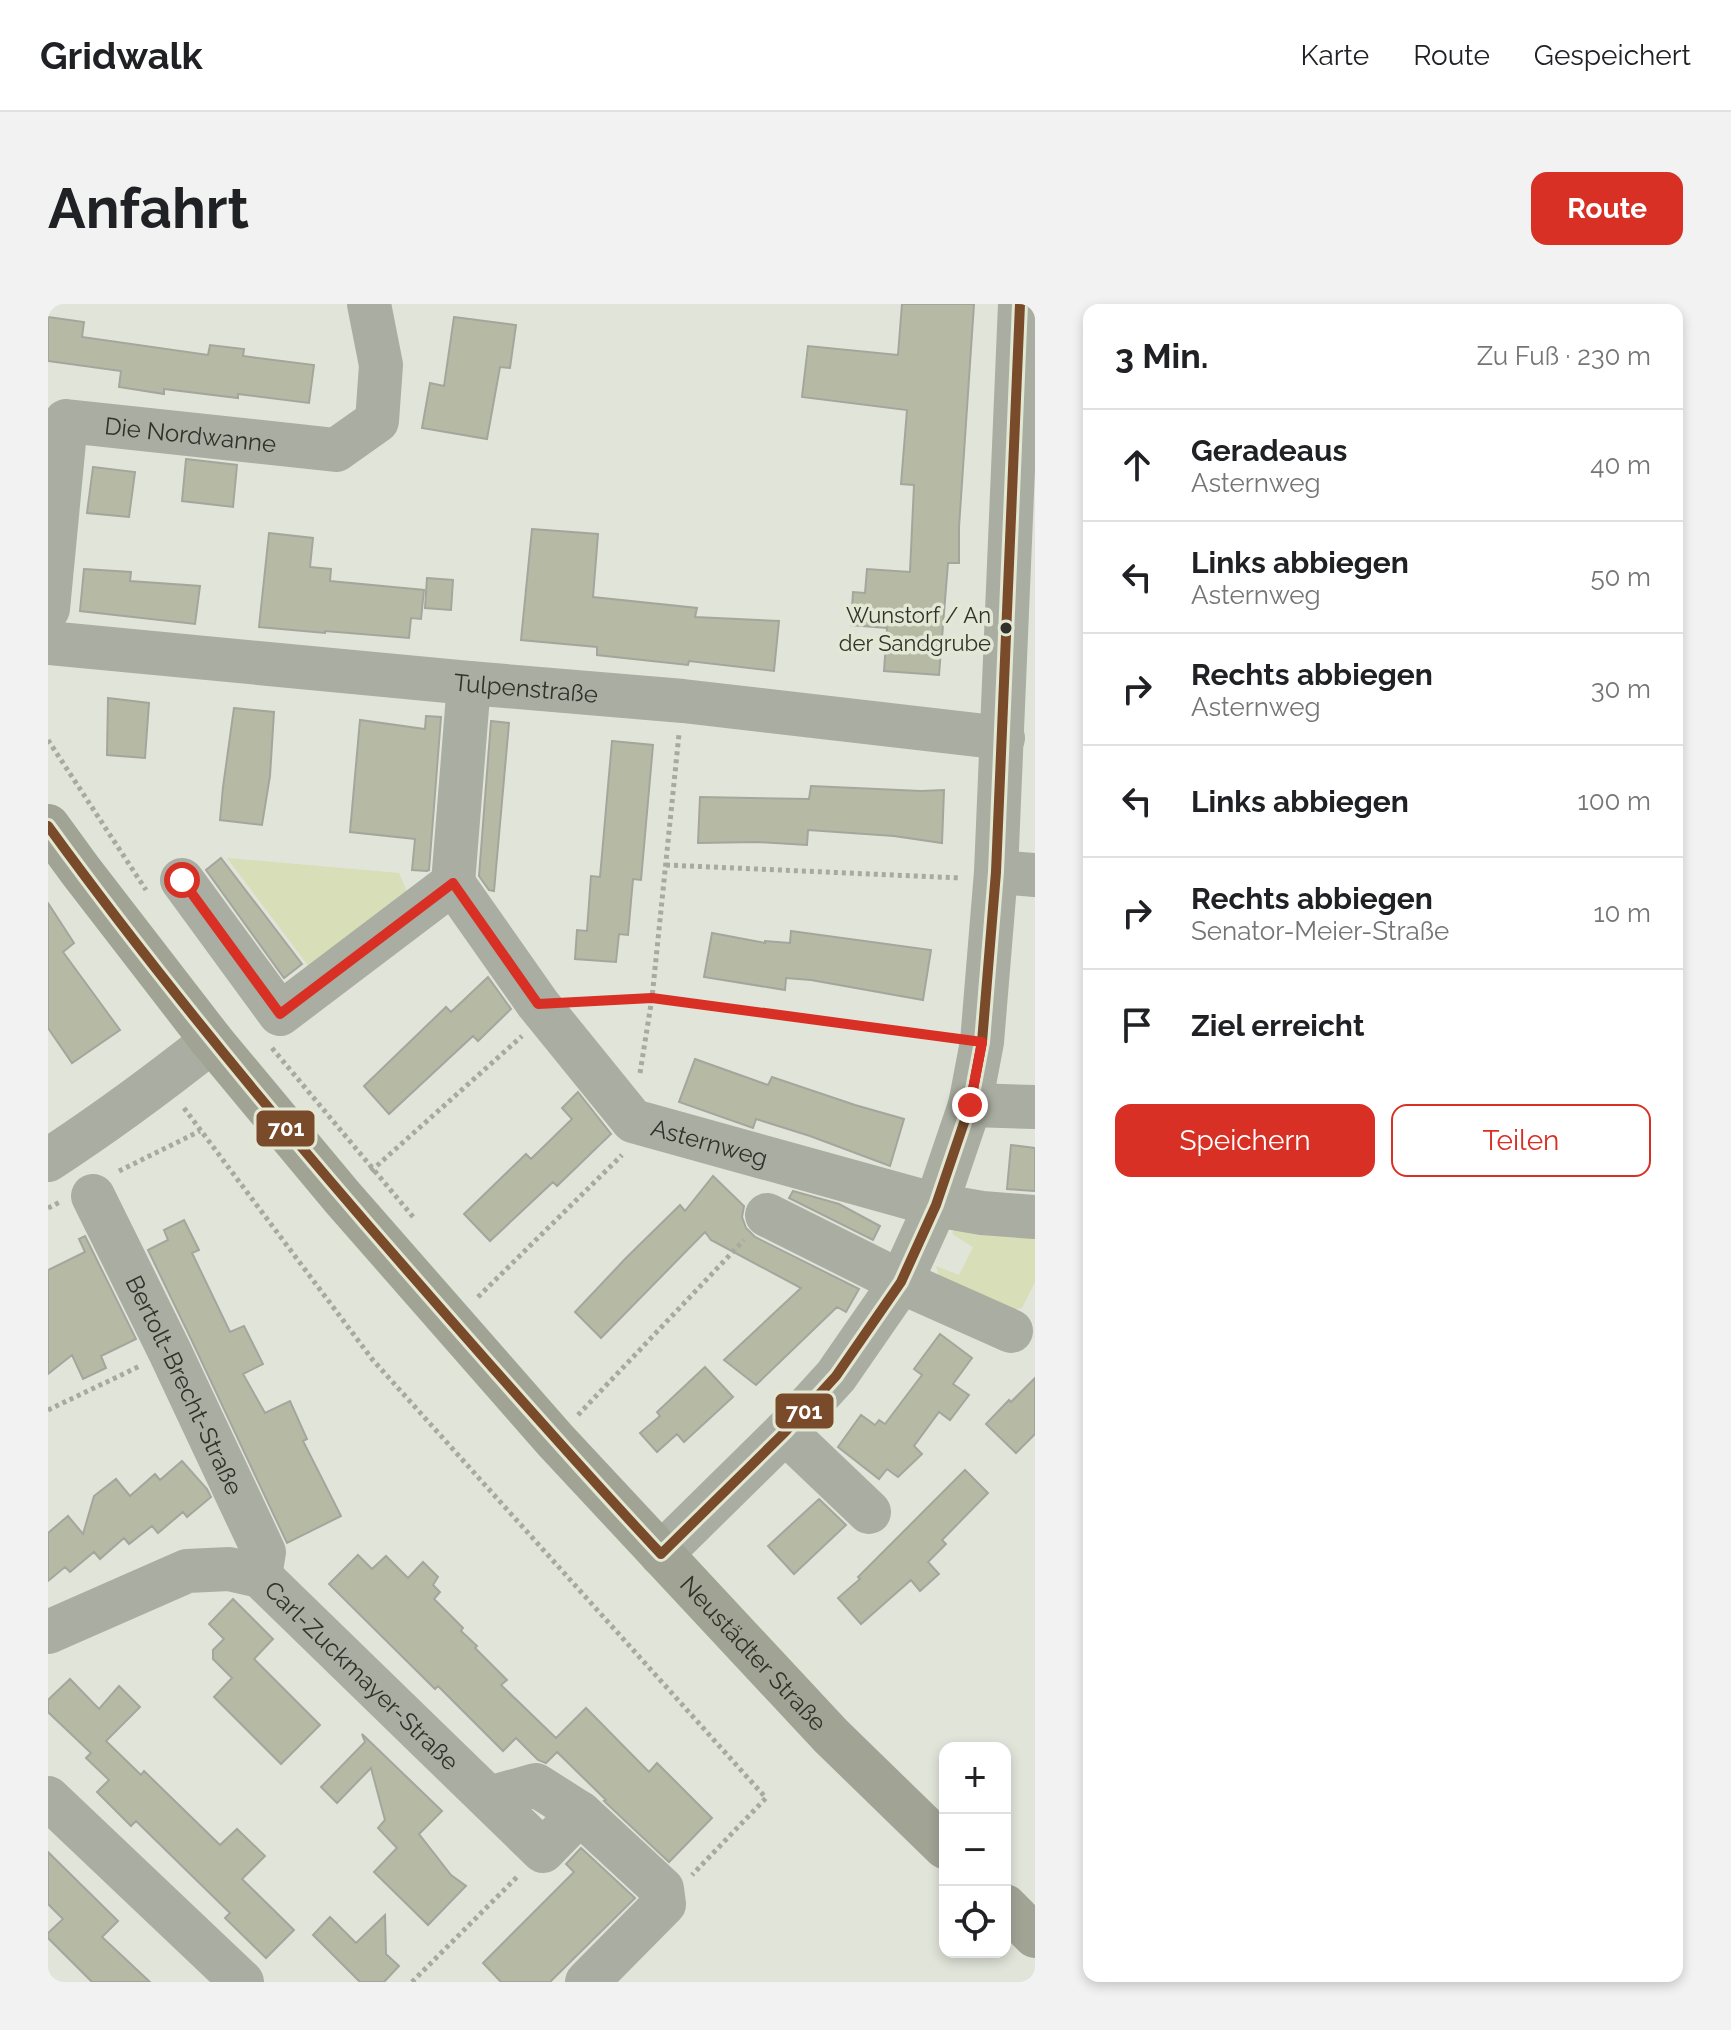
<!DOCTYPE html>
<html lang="de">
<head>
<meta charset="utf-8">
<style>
	:root { --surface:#fff; --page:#f2f2f2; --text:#202124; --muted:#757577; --line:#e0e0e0; --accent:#d93025 }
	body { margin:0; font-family:Raleway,sans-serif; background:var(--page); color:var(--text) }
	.controls { position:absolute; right:24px; bottom:24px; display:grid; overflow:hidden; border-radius:16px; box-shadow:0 4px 12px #0003 }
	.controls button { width:72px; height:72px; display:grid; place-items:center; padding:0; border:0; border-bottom:2px solid var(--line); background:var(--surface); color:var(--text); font:40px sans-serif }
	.stop { position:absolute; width:24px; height:24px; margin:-18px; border:6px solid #d93025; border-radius:50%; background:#fff }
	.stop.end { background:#d93025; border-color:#fff; box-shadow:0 2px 8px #0008 }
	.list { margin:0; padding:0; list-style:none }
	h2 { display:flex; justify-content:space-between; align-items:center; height:104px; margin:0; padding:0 32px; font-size:34px }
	h2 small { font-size:26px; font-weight:400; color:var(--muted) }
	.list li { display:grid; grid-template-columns:52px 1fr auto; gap:24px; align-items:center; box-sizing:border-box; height:112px; padding:0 32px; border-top:2px solid var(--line) }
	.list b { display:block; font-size:30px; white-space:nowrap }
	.list p { margin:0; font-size:26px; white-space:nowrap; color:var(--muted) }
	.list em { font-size:26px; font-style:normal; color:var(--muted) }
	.actions { display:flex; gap:16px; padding:24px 32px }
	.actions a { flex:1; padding:18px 0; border:2px solid var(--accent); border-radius:16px; text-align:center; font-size:28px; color:var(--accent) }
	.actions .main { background:var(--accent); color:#fff }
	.icon { flex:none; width:44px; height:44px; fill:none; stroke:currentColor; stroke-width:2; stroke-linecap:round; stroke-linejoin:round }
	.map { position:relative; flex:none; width:987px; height:1678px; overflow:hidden; border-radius:16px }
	header { display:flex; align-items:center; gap:48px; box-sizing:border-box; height:112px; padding:0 40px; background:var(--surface); border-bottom:2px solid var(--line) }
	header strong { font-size:38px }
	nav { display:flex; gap:44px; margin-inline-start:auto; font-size:28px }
	.intro { display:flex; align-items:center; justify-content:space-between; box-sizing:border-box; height:192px; padding:0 48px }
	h1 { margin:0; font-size:56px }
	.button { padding:20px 36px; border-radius:16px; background:var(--accent); color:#fff; font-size:28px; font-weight:700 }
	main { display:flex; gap:48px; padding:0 48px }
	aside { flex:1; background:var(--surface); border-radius:16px; box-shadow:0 4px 12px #0003 }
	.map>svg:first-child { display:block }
	.green { fill:#d7deb8 }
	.building { fill:#b6baa4; stroke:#a4a69e; stroke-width:2 }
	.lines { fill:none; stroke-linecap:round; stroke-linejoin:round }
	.path { stroke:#a8aaa1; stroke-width:5; stroke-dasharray:4 4; stroke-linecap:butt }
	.minor { stroke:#aaada1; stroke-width:44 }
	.major { stroke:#a1a495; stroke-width:44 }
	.bus-1-casing { stroke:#e3e8d5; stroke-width:16 }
	.bus-1 { stroke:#7a4b2a; stroke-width:10 }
	.route { stroke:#d93025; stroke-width:10 }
	.bus-dot { fill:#31322b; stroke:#e3e8d5; stroke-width:3 }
	.labels { text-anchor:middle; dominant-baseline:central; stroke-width:7; stroke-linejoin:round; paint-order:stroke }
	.bus-label { font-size:22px; fill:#31322b; stroke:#e3e8d5; text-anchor:end }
	.street-label { font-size:24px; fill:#31322b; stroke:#e3e8d5 }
	.line-badge { stroke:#e3e8d5; stroke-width:3 }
	.badge-label { font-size:22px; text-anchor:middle; font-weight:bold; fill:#fff }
</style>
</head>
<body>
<header>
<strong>Gridwalk</strong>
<nav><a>Karte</a><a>Route</a><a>Gespeichert</a></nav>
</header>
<div class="intro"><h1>Anfahrt</h1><a class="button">Route</a></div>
<main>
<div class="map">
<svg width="987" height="1678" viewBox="0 0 987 1678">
	<rect width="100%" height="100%" fill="#e1e4d9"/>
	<path class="green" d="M179 554 351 569 362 595 265 668Z
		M912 913 987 920V978L974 1004 958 1007 892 976 888 962 911 971 925 943 904 930Z"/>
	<path class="building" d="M854 0H926L911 223V259H900L891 371 836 367 839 324 803 321 805 288 817 289 819 265 862 268 866 181 853 180 859 106 754 93 760 42 850 51Z
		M0 13 36 18 34 33 160 51 162 41 196 45 195 52 266 61 261 99 190 90V94L116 85V90L71 83 73 67 0 57Z
		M406 13 468 21 462 64 452 63 439 135 374 124 382 79 396 82Z
		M138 155 189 161 185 203 134 197Z
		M45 163 87 168 81 213 39 209Z
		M484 225 550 230 545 293 649 304 647 313 731 317 726 367 641 357 640 361 549 351V343L473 336Z
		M221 229 265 234 262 263 283 265 282 277 376 286 373 315 363 314 361 334 277 327V329L211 323Z
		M36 265 83 268 82 277 152 282 147 320 32 307Z
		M379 274 405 276 403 306 377 304Z
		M60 394 101 399 97 454 59 451Z
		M186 404 226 408 222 472 214 521 172 516 175 483Z
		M378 412 393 413 381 566 379 567 364 566 367 535 302 528 312 416 377 425Z
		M443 417 461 419 446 587 441 586 431 572Z
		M564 437 605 441 593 576 585 575 580 631 571 630 568 658 527 655 529 626 539 627 543 572 552 573Z
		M763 482 873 487 896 486 894 539 846 532 760 526 759 541 709 538 650 539 652 493 761 495Z
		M173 554 254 660 236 674 158 566Z
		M0 599 26 639 15 648 72 726 24 759 0 724Z
		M743 627 883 646 875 696 763 676 738 674 737 686 656 673 664 629 717 639V637L742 639Z
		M440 673 463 705 430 737 425 732 341 810 316 782 398 703 403 708Z
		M647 755 720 781 724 773 807 801 856 815 842 862 762 832 708 815 705 824 631 798Z
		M530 788 563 830 509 882 505 878 442 937 416 910 478 850 483 855 524 815 514 804Z
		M963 841 987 844V887L959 885Z
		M665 872 696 902 694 913 698 924 707 933 811 985 798 1008 789 1003 708 1081 676 1056 753 984 663 936 657 928 553 1034 527 1008 578 954 632 901 637 907Z
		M745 887 791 900 832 922 825 936 741 894Z
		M136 916 151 946 144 949 182 1028 196 1022 215 1060 195 1070 217 1109 242 1097 259 1135 255 1137 293 1212 239 1239 144 1037 100 946 120 936 116 926Z
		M37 932 88 1035 53 1052 58 1064 35 1075 24 1051 0 1070V966L37 948 31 935Z
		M892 1030 924 1054 905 1080 921 1091 902 1116 891 1108 866 1142 874 1150 850 1173 839 1165 831 1175 790 1143 813 1111 827 1121 831 1116 837 1120 874 1071 866 1065Z
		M657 1063 685 1093 636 1138 629 1130 609 1148 592 1129 612 1112 609 1108Z
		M987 1074V1130L968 1149 938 1120 961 1096 963 1098Z
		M134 1157 159 1185 163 1193 139 1213 135 1208 110 1229 104 1222 81 1240 76 1234 52 1255 46 1248 22 1268 17 1263 0 1277V1229L20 1212 35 1230 46 1192 68 1175 82 1192 107 1170 112 1176Z
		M917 1166 940 1189 894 1236 898 1240 880 1258 891 1270 872 1287 863 1276 813 1320 790 1294 812 1275 810 1273Z
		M771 1195 798 1221 746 1270 720 1242Z
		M310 1251 324 1265 338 1252 360 1274 375 1258 390 1273 385 1281 392 1288 386 1295 415 1324 413 1327 429 1342 427 1344 459 1376 453 1381 508 1434 538 1404 601 1468 609 1459 664 1514 621 1558 556 1497 558 1496 509 1448 498 1459 490 1456 468 1434 455 1447 390 1382 387 1385 281 1280Z
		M185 1295 225 1335 206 1355 272 1421 233 1460 166 1393 184 1374 165 1355V1346L176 1335 161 1320Z
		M22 1375 51 1405 71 1382 92 1403 58 1437 93 1471 96 1467 172 1541 189 1525 217 1552 194 1575 246 1626 218 1654 177 1614 182 1609 88 1517 83 1522 49 1488 61 1476 38 1454 43 1449 0 1408V1396Z
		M314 1430 394 1507 371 1530 403 1571 418 1582 380 1621 326 1568 349 1544 330 1524 337 1516 323 1464 289 1499 273 1483 317 1438Z
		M533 1544 587 1594 502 1678H453L435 1659 526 1568 518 1560Z
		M0 1548 70 1617 54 1633 102 1678H44L0 1634V1629L15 1615 0 1600Z
		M337 1611 338 1650 351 1662 336 1678H312L265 1631 282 1613 308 1639Z"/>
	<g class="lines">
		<path class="path" d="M0 436 98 586
			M618 561 913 574
			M534 698 604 694 897 733
			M224 744 366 914
			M592 769 604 694 631 430
			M136 804 324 1055 718 1494 644 1571
			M71 867 152 827
			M323 867 474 732
			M0 904 12 898
			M430 993 574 851
			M0 1106 92 1062
			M530 1111 696 936
			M364 1678 471 1571"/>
		<g class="minor">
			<path id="s1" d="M0 305 18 117 288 146 329 117 333 61 321 0"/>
			<path id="s2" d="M0 339 421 379 635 397 955 434"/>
			<path d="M948 568 987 571"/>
			<path d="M134 576 232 710 405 579 421 379"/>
			<path id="s3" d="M405 579 490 700 585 817 888 901 934 909 987 913"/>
			<path d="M922 801 987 803"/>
			<path d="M0 856C57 819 111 779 164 737"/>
			<path id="s4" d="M45 892 122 1048 216 1248 212 1272"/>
			<path d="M719 911 853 978 963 1027"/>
			<path d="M737 1128 821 1208"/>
			<path d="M613 1250 737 1128 788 1072 853 978 888 901 922 801 934 738 948 568 972 0"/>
			<path id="s5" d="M0 1328 139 1267 181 1265 212 1272 495 1547 532 1509 488 1481 441 1494"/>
			<path d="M0 1494 194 1678"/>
			<path d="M532 1509 614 1585 616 1600 539 1678"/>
		</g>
		<g class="major">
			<path id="s6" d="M0 522 32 566 164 737 294 893 507 1136 783 1432 897 1543"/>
			<path d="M957 1602 987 1632"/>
		</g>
		<defs>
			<path id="bus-1" d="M0 522C114 679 238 828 366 974 447 1067 529 1160 613 1250L737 1128 788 1072 853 978 888 901 922 801 934 738 948 568 972 0"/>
		</defs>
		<use href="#bus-1" class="bus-1-casing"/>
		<use href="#bus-1" class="bus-1"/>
	</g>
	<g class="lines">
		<path class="route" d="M134 576 232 710 405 579 490 700 604 694 934 738 922 801"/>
	</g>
	<circle class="bus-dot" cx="958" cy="324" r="7"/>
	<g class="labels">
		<g class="bus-label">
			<text x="943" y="311">Wunstorf / An<tspan x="943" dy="28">der Sandgrube</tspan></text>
		</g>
		<g class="street-label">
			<text stroke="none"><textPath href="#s1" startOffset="314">Die Nordwanne</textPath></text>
			<text stroke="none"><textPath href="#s2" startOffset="480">Tulpenstraße</textPath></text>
			<text stroke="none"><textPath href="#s3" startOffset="378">Asternweg</textPath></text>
			<text stroke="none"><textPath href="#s4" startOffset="210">Bertolt-Brecht-Straße</textPath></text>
			<text stroke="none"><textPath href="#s6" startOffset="1088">Neustädter Straße</textPath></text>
			<text stroke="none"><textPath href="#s5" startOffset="368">Carl-Zuckmayer-Straße</textPath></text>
		</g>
	</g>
	<g class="line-badge">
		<rect x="207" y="805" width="61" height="39" rx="8" fill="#7a4b2a"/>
		<rect x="726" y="1088" width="61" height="38" rx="8" fill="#7a4b2a"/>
	</g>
	<g class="badge-label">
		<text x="238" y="832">701</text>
		<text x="756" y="1115">701</text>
	</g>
</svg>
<div class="controls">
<button>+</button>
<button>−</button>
<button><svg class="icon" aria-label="locate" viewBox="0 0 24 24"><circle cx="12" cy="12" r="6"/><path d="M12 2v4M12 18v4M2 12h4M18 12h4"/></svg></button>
</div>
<div class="stop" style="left:134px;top:576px"></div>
<div class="stop end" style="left:922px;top:801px"></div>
</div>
<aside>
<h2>3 Min.<small>Zu Fuß · 230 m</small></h2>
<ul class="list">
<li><svg class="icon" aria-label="ahead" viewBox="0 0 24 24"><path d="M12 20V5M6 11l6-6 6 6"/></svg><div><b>Geradeaus</b><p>Asternweg</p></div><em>40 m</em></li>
<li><svg class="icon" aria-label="left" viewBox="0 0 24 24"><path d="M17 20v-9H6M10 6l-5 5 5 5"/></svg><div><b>Links abbiegen</b><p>Asternweg</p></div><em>50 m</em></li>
<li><svg class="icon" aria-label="right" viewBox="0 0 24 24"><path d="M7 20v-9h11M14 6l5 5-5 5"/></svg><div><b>Rechts abbiegen</b><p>Asternweg</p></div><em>30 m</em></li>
<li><svg class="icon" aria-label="left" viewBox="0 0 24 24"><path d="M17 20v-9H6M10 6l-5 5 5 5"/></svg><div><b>Links abbiegen</b></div><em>100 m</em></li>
<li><svg class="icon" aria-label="right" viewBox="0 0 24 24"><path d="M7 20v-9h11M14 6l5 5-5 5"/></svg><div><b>Rechts abbiegen</b><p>Senator-Meier-Straße</p></div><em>10 m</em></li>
<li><svg class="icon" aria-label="arrive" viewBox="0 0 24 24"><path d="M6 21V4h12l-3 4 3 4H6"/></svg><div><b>Ziel erreicht</b></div></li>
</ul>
<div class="actions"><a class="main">Speichern</a><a>Teilen</a></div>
</aside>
</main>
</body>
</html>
